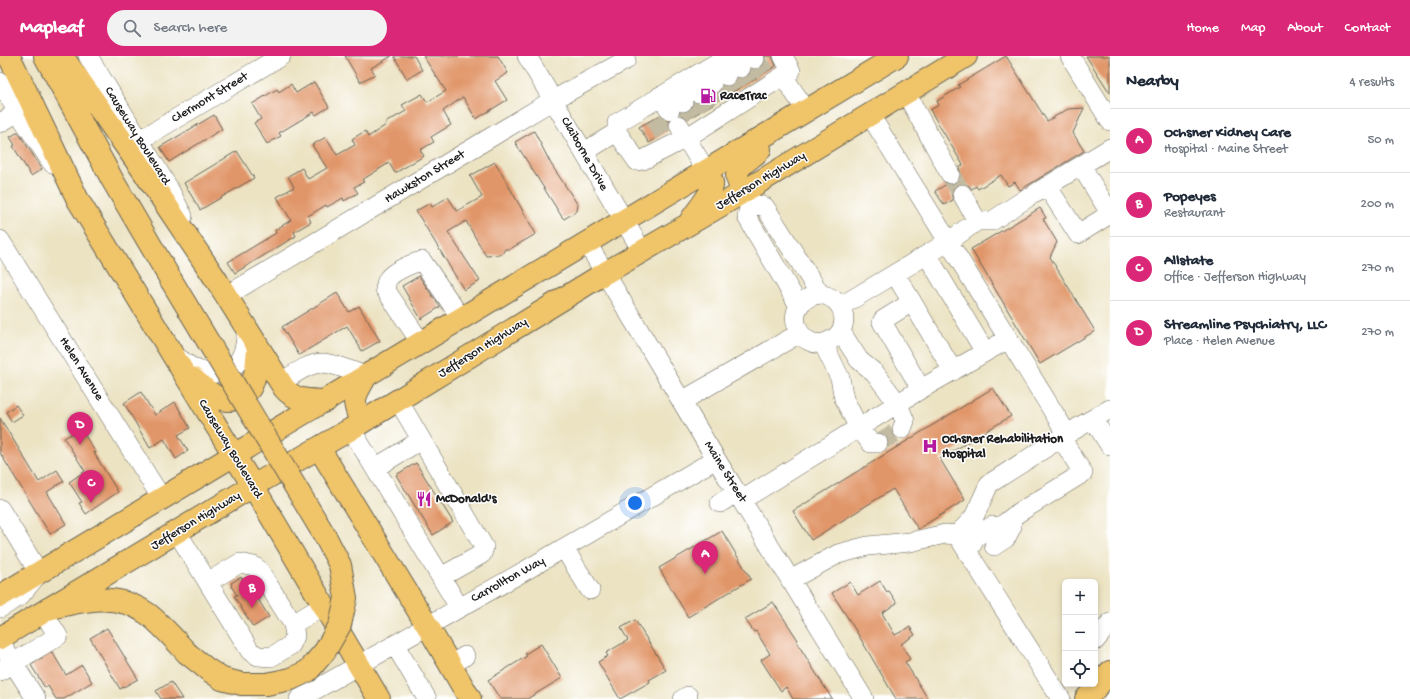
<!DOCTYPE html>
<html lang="en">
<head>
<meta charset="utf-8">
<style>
	:root { --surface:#fff; --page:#f2f2f3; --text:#1f2937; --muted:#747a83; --line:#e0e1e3; --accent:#db2777 }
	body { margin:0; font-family:"Gochi Hand",sans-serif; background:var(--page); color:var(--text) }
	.controls { position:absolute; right:12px; bottom:12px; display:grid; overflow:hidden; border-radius:6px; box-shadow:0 2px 6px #0003 }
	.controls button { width:36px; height:36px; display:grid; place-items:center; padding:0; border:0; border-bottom:1px solid var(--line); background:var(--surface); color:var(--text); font:20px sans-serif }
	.you { position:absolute; left:635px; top:447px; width:14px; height:14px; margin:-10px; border:3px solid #fff; border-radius:50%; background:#1a73e8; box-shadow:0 0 0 6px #1a73e833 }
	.badge { display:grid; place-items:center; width:26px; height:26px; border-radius:50%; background:var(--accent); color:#fff; font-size:13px; font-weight:700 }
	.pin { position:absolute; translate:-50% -33px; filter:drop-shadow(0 1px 2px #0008) }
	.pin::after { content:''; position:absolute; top:21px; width:14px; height:12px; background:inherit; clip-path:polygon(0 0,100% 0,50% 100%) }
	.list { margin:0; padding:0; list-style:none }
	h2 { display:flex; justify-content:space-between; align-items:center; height:52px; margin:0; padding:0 16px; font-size:17px }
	h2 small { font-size:13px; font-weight:400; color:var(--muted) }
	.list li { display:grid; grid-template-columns:26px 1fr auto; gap:12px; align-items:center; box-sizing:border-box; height:64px; padding:0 16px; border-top:1px solid var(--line) }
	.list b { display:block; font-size:15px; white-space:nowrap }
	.list p { margin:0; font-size:13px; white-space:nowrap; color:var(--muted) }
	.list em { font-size:13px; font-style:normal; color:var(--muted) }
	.icon { flex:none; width:22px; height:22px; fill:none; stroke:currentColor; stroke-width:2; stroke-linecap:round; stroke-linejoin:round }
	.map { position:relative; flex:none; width:1110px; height:643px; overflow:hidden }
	header { display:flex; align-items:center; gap:24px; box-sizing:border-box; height:56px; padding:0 20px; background:var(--accent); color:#fff }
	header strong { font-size:19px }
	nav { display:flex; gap:22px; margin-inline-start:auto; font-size:14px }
	.search { width:280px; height:36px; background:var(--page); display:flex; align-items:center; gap:10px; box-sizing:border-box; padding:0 14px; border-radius:22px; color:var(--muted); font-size:15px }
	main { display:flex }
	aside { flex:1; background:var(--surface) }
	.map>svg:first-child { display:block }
	.building { fill:#e19669 }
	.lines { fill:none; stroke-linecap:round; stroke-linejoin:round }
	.minor-tunnel { stroke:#c2bba2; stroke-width:19; stroke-dasharray:19 10; stroke-linecap:butt }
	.minor-casing { stroke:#656256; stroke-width:20 }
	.major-casing { stroke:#656256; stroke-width:24 }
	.highway-casing { stroke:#656256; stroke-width:24 }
	.minor { stroke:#fff; stroke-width:19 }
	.major { stroke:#f0c469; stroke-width:22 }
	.highway { stroke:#f0c469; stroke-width:22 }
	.highway-bridge-casing { stroke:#656256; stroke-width:24; stroke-linecap:butt }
	.highway-bridge { stroke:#f0c469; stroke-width:22 }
	.labels { text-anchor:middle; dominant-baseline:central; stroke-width:3; stroke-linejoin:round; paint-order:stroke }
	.poi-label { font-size:13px; font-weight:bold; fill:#1c1c1c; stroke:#fff; text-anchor:start }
	.street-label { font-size:13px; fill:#1c1c1c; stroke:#fff }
</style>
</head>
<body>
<header>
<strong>Mapleaf</strong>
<div class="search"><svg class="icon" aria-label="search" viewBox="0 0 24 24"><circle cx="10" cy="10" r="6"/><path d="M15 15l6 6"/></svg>Search here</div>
<nav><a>Home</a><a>Map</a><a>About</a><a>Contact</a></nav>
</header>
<main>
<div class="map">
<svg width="1110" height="643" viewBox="0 0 1110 643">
	<rect width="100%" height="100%" fill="#fff"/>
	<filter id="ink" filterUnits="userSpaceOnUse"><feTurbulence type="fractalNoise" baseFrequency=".025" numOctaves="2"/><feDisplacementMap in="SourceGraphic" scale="8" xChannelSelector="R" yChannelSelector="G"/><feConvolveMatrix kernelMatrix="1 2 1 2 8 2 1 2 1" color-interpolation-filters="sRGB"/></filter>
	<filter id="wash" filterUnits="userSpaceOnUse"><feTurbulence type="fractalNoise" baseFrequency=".012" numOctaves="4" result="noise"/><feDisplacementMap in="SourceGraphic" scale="16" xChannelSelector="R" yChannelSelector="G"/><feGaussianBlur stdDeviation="0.9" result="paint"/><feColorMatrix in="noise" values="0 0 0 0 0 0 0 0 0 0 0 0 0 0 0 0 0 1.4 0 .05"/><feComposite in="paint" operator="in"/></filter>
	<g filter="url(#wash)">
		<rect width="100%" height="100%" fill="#ece3c3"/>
		<g id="blocks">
			<path class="building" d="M345 0H392L371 12 375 18 360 26Z
				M394 0H414L422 14 407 23Z
				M423 0H498L508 17 495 25 507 44 476 63 463 41 443 55 451 69 431 81 434 86 420 94 424 100 395 117 389 107 362 124 364 126 354 131 358 137 344 145 343 142 327 151 326 149 308 160 311 166 294 176 296 180 235 217 228 206 276 177 275 174 291 164 277 141 294 131 288 120 302 112 308 123 327 112 312 89 326 81 337 99 355 89 352 83 365 75 368 81 386 69 385 67 406 55 402 49 422 38 427 46 446 35Z
				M765 0H772L776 10 688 63 684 59 680 58V56L689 55 692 52 694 47 699 48 705 46 708 42 709 38 713 39 718 37 722 30 728 31 733 29 737 25V22L742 23 747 21 751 17 752 13 756 14 761 12 765 8Z
				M1006 0 1047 65 1068 53 1084 52 1073 77 1084 95 1020 134 1015 126 1008 130 1001 119 978 133 976 130 972 133 968 129 963 127 957 128 953 132 951 137 953 144 944 149 935 135 947 128 950 129 956 127 960 123 961 119 959 112 963 109 930 54 939 49 937 45 960 31 958 29Z
				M1086 0H1110V37Z
				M314 26 329 51 316 59 314 56 279 77 281 80 267 88 254 67 261 63 252 48 277 33 279 36 291 28 296 37Z
				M214 59 222 73 169 106 160 91Z
				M660 59 665 64 669 65 668 69 669 74 649 87 639 71Z
				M534 75 551 108 578 149 577 155 564 163 562 161 515 86Z
				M18 76 42 113 31 120 13 90 15 89 10 81Z
				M237 95 254 122 200 154 184 127Z
				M495 106 536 178 510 193H505L502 198 499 199 486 200 466 165 448 176 480 225 464 234 416 155 430 147 432 151 448 141 457 155 482 141 470 120Z
				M1040 152 1046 162 1043 163 1057 186 1050 201 1095 275 1040 308 971 193Z
				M419 220 440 251 421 263 402 230Z
				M337 237 349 256 359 250 380 285 362 295 347 270 299 299 282 271Z
				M993 332 1011 360 940 403 965 444 918 473 893 433 811 484 793 455Z
				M141 336 155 359 175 346 190 372 178 379 188 395 176 403 164 383 150 392 124 347Z
				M16 349 23 359 12 366 6 356Z
				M0 362 39 426 57 414 64 425 47 436 66 468 50 478 0 397Z
				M81 373 96 397H94L118 436 86 458 79 447 82 446 69 426 85 415 64 382Z
				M416 407 453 466 433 479 396 419Z
				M722 475 751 523 688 561 659 512Z
				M241 521 242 523H244L248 530 251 528 260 542 258 543 269 561 253 571 234 540 237 539 231 530 232 529 231 527Z
				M880 525 887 536 889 535 897 547 882 557 895 579 910 571 915 579 901 588 910 603 905 606 928 643H896L856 575 832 537 850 526 858 539Z
				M773 546 798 584 796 585 832 643H793L786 631 781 635 761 604 770 598 756 575 754 576 745 563Z
				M635 564 666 614 649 624 650 626 620 643 598 606 608 600 606 597 628 584 621 572Z
				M107 572 138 623 120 633 90 582Z
				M541 588 562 622 527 643H500L488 624 527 600 525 598Z
				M52 596 66 619 82 609 92 626 64 643H56L48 630 45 632 31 609Z
				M171 626 182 643H161L156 635Z"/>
		</g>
	</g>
	<g filter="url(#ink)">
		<use href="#blocks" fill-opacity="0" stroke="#656256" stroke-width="1"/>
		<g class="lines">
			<path class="minor-tunnel" d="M755 3 765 17
				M741 12 750 26
				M727 20 735 34
				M712 28 722 43
				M698 37 708 51
				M683 46 693 60
				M654 63 664 78
				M950 118 962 138
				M878 387 902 373"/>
			<defs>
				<path id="minor" d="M88 0 168 131 183 160
					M527 0 642 195
					M733 0 741 12
					M753 0 755 3
					M783 0 791 15 783 20 806 54
					M1070 0 1110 65
					M718 6 727 20
					M703 15 712 28
					M689 24 698 37
					M0 26 18 56 52 107
					M675 32 683 46
					M906 37 950 118
					M660 40 670 54
					M870 59 1067 378
					M0 67 18 56
					M679 69 686 82 783 20
					M617 76 637 105 643 104 686 82 706 115
					M140 84 281 0
					M584 96 617 76V67L728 0
					M1081 110 1110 157
					M1047 130 1078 178 1110 158
					M744 137 750 147 747 161 799 250
					M1036 137 1110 92
					M962 138 977 165
					M750 147 765 151 820 238C836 241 847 253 843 270 841 277 837 281 831 284 800 302 775 246 820 238
					M0 184 162 443
					M587 187 716 403 864 643
					M927 199 985 296
					M895 218 912 246 883 264 882 266 921 333
					M226 240 553 44 626 4
					M912 246 953 315
					M841 250 948 186 977 165H992L1027 142
					M841 276 859 304 875 317 898 348 905 365 902 373
					M421 287 385 233C386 230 386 225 388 223 393 215 413 207 422 205L461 262
					M823 287 840 322 844 343 859 372 871 387H878
					M180 303C213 330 248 318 246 273
					M280 327C293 319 308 307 323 307 336 308 354 316 366 320
					M398 344 484 491 482 498 441 521
					M682 345 800 277
					M1093 363 1110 390
					M351 373 459 551
					M375 412 421 384
					M742 444 921 333 1008 283
					M720 447 737 436
					M0 453 39 517 20 540 0 552
					M177 476 250 595 258 600 271 601 291 589 295 580 293 568 259 514 254 510 240 507 208 526
					M957 479 974 461 989 428 1067 378 1110 353
					M972 489 974 482 992 470 1000 471 1018 457 1083 417 1061 382
					M994 490 1006 482 1012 470 1009 465
					M564 492 590 534
					M790 524 838 498 868 490 910 486 945 478 957 479 1061 643
					M293 568 323 550
					M0 585 13 607 58 580 43 556
					M1095 585 1110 567
					M395 589 427 643
					M451 609 465 600
					M0 615 13 607 36 643
					M299 643 528 513 716 403
					M683 643 688 640"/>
				<path id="major" d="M743 136C741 131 738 126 737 121 736 108 754 102 760 93
					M691 164C696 156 711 139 712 130 713 124 709 120 706 115
					M361 366C351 342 354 342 366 320
					M319 392 427 569 470 643
					M253 430 379 643
					M0 540 897 0
					M0 582 253 430 351 373 605 217 725 147 966 0
					M1086 643 1110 616"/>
				<path id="highway" d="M9 0 78 144 253 430
					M45 0 113 125 171 224
					M62 0 142 113 217 225 284 332C296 346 309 344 326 345
					M192 322C205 333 222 351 240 341 245 338 250 334 252 328 257 317 257 303 258 291
					M48 553C83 544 116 535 148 558 162 569 175 584 187 597"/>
			</defs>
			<use href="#minor" class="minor-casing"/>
			<use href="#major" class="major-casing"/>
			<use href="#highway" class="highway-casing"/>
			<use href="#minor" class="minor"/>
			<use href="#major" class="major"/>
			<use href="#highway" class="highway"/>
			<defs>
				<path id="highway-bridge" d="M171 224 325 480 340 509 346 542 340 569 325 595 308 615 291 623 267 628H242L222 623 207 613 187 597"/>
			</defs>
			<use href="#highway-bridge" class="highway-bridge-casing"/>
			<use href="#highway-bridge" class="highway-bridge"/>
		</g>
	</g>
	<defs>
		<symbol id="fuel-bare" viewBox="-9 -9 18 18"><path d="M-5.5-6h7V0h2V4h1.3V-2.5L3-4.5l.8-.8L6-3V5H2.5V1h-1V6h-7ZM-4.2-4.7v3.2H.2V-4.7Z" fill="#b5179e" stroke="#fff" stroke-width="2.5" paint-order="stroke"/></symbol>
		<symbol id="hospital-bare" viewBox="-9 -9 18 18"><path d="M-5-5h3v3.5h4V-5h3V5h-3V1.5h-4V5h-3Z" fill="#b5179e" stroke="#fff" stroke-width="2.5" paint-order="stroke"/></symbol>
		<symbol id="restaurant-bare" viewBox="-9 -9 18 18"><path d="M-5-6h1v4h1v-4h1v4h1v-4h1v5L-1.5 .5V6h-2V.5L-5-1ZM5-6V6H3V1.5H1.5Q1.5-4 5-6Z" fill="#b5179e" stroke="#fff" stroke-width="2.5" paint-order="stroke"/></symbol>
	</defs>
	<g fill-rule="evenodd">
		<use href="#fuel-bare" x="697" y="29" width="22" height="22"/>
		<use href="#hospital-bare" x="919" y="379" width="22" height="22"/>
		<use href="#restaurant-bare" x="413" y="432" width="22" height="22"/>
	</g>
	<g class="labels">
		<g class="poi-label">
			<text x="720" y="40">RaceTrac</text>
			<text x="942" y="383">Ochsner Rehabilitation<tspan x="942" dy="15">Hospital</tspan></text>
			<text x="436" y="443">McDonald's</text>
		</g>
		<g class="street-label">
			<text transform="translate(210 42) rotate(-31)">Clermont Street</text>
			<text transform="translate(137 80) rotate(58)">Causeway Boulevard</text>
			<text transform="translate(584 98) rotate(60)">Claiborne Drive</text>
			<text transform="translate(425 121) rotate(-31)">Hawkston Street</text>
			<text transform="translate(761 125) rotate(-31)">Jefferson Highway</text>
			<text transform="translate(483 292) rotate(-32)">Jefferson Highway</text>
			<text transform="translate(81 313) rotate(58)">Helen Avenue</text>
			<text transform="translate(230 393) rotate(59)">Causeway Boulevard</text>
			<text transform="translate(725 416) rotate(58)">Maine Street</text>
			<text transform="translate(196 465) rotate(-31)">Jefferson Highway</text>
			<text transform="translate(508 524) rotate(-29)">Carrollton Way</text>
		</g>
	</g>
</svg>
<div class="controls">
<button>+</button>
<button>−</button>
<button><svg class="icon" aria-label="locate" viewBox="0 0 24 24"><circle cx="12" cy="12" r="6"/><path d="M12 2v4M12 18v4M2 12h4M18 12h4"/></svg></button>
</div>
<div class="you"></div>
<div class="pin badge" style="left:705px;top:518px">A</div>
<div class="pin badge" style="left:252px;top:552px">B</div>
<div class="pin badge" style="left:91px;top:447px">C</div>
<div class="pin badge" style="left:80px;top:389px">D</div>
</div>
<aside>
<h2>Nearby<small>4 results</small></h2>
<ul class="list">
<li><span class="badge">A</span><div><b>Ochsner Kidney Care</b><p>Hospital · Maine Street</p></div><em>50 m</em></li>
<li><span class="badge">B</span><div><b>Popeyes</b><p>Restaurant</p></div><em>200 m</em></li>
<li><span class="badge">C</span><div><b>Allstate</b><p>Office · Jefferson Highway</p></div><em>270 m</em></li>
<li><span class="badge">D</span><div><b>Streamline Psychiatry, LLC</b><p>Place · Helen Avenue</p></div><em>270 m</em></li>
</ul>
</aside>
</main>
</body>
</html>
